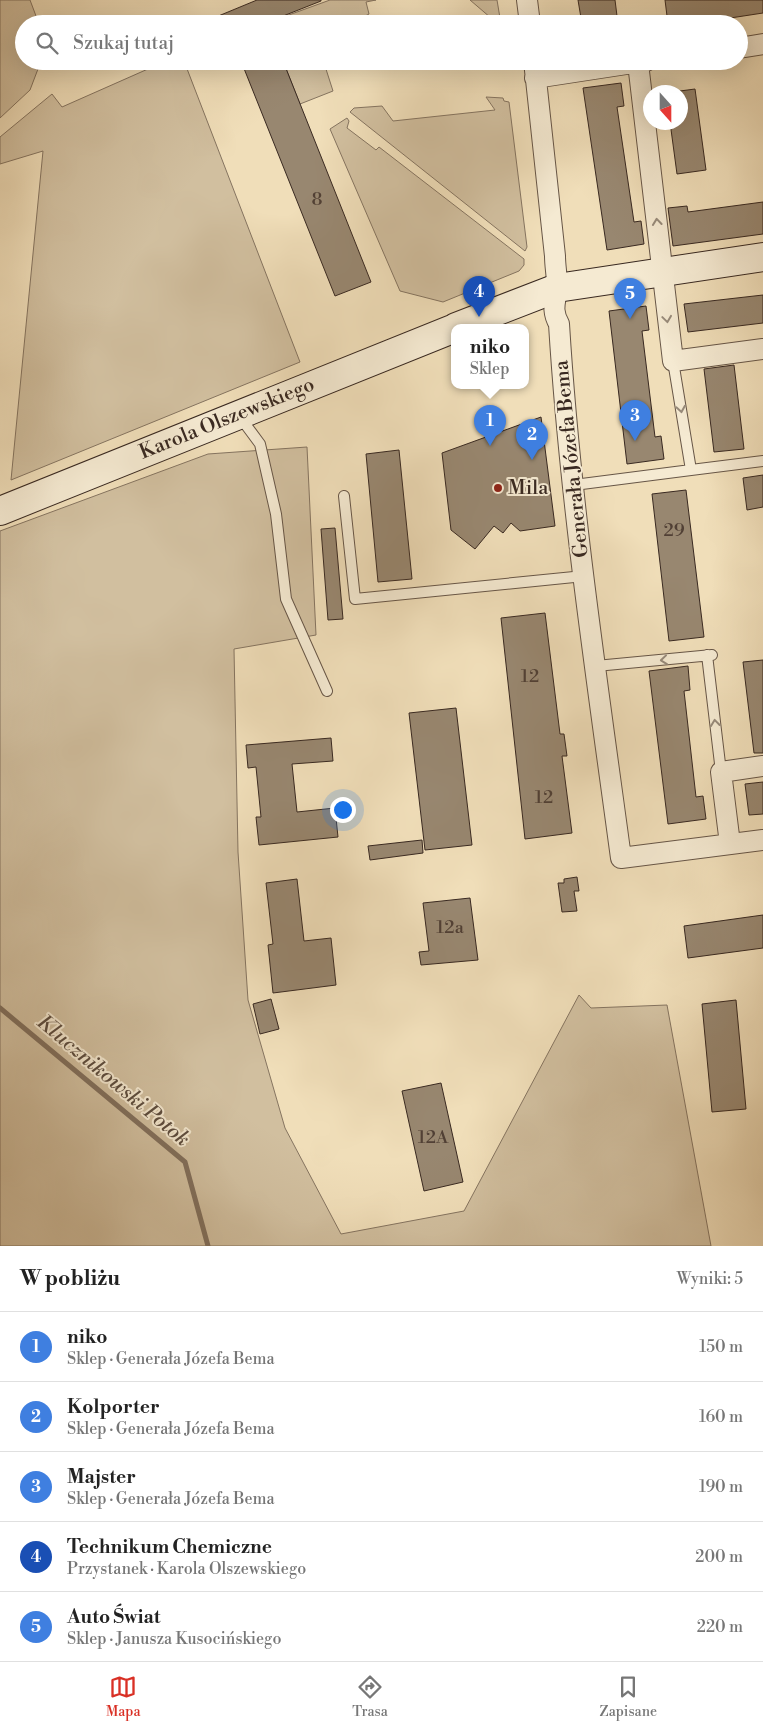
<!DOCTYPE html>
<html lang="pl">
<head>
<meta charset="utf-8">
<style>
	:root { --surface:#fff; --page:#f6f6f6; --text:#222; --muted:#767676; --line:#e0e0e0; --accent:#d93025 }
	body { margin:0; font-family:"Libre Bodoni",serif; background:var(--page); color:var(--text) }
	.compass { position:absolute; left:643px; top:85px; width:45px; height:45px; border-radius:50%; background:var(--surface); box-shadow:0 5px 20px #0002; rotate:159deg }
	.you { position:absolute; left:342px; top:809px; width:18px; height:18px; margin:-12px; border:4px solid #fff; border-radius:50%; background:#1a73e8; box-shadow:0 0 0 8px #1a73e833 }
	.badge { display:grid; place-items:center; width:32px; height:32px; border-radius:50%; background:var(--accent); color:#fff; font-size:16px; font-weight:700 }
	.pin { position:absolute; translate:-50% -41px; filter:drop-shadow(0 1px 2px #0008) }
	.pin::after { content:''; position:absolute; top:26px; width:18px; height:15px; background:inherit; clip-path:polygon(0 0,100% 0,50% 100%) }
	.popup { position:absolute; left:451px; top:324px; width:78px; height:65px; box-sizing:border-box; display:grid; place-content:center; border-radius:10px; background:var(--surface); filter:drop-shadow(0 1px 4px #0005); font-size:16px; white-space:nowrap; color:var(--muted) }
	.popup b { font-size:19px; color:var(--text) }
	.popup::after { content:''; position:absolute; left:50%; top:100%; margin-left:-10px; border:10px solid transparent; border-top-color:var(--surface) }
	.list { margin:0; padding:0; list-style:none }
	h2 { display:flex; justify-content:space-between; align-items:center; height:65px; margin:0; padding:0 20px; font-size:21px }
	h2 small { font-size:16px; font-weight:400; color:var(--muted) }
	.list li { display:grid; grid-template-columns:32px 1fr auto; gap:15px; align-items:center; box-sizing:border-box; height:70px; padding:0 20px; border-top:1px solid var(--line) }
	.list b { display:block; font-size:19px; white-space:nowrap }
	.list p { margin:0; font-size:16px; white-space:nowrap; color:var(--muted) }
	.list em { font-size:16px; font-style:normal; color:var(--muted) }
	.icon { flex:none; width:28px; height:28px; fill:none; stroke:currentColor; stroke-width:2; stroke-linecap:round; stroke-linejoin:round }
	.map { position:relative; flex:none; width:763px; height:1246px; overflow:hidden }
	.search { position:absolute; background:var(--surface); box-shadow:0 5px 20px #0002; left:15px; right:15px; top:15px; height:55px; display:flex; align-items:center; gap:12px; box-sizing:border-box; padding:0 18px; border-radius:28px; color:var(--muted); font-size:19px }
	.sheet { height:415px; background:var(--surface) }
	nav { display:flex; justify-content:space-around; align-items:center; box-sizing:border-box; height:70px; border-top:1px solid var(--line); background:var(--surface); font-size:14px; color:var(--muted) }
	nav a { display:grid; justify-items:center; gap:2px }
	nav .on { color:var(--accent) }
	.map>svg:first-child { display:block }
	.green { fill:#d1bf9f; stroke:#857460 }
	.lines { fill:none; stroke-linecap:round; stroke-linejoin:round }
	.stream { stroke:#82705d; stroke-width:5 }
	.building { fill:#988770; stroke:#392921 }
	.lane-casing { stroke:#675647; stroke-width:12 }
	.street-casing { stroke:#675647; stroke-width:22 }
	.secondary-casing { stroke:#392921; stroke-width:30 }
	.lane { stroke:#f5ead2; stroke-width:10 }
	.street { stroke:#f5ead2; stroke-width:20 }
	.secondary { stroke:#f5ead2; stroke-width:28 }
	.oneway { stroke:#978a7a }
	.poi-dot { fill:#8f2418; stroke:#f5ead2; stroke-width:2 }
	.labels { text-anchor:middle; dominant-baseline:central; stroke-width:4; stroke-linejoin:round; paint-order:stroke }
	.number-label { font-size:18px; fill:#514035 }
	.street-label { font-size:20px; fill:#392921; stroke:#f5ead2 }
	.poi-label { font-size:20px; fill:#392921; stroke:#f5ead2; text-anchor:start }
	.water-label { font-size:21px; font-style:italic; fill:#5d4d3f; stroke:#f5ead2 }
</style>
</head>
<body>
<div class="map">
<svg width="763" height="1246" viewBox="0 0 763 1246">
	<rect width="100%" height="100%" fill="#f0deb9"/>
	<filter id="stains"><feTurbulence type="fractalNoise" baseFrequency=".004" numOctaves="4"/><feColorMatrix values="0 0 0 0 .2 0 0 0 0 .09 0 0 0 0 .02 0 0 0 .5 -.17"/></filter>
	<radialGradient id="worn" r=".72"><stop offset=".6" stop-color="#630" stop-opacity="0"/><stop offset="1" stop-color="#630" stop-opacity=".3"/></radialGradient>
	<path class="green" d="M0 0H30L39 24H24V61H41L30 90 0 118Z
		M330 0H376L366 2 369 14 350 24H264Z
		M470 0H497L501 24H498Z
		M166 61H184L300 362 11 480 43 151 0 164V137L52 94 62 107Z
		M283 61H329L325 66 333 91 300 104Z
		M486 97 503 98 504 101 509 102 527 247 525 251 350 112 354 108 382 106 393 121 495 110Z
		M347 118 349 121 347 128 376 150 379 147 524 259V265L519 271 443 302 400 291 330 129Z
		M307 447 316 635 234 649 238 852 248 1000 285 1128 341 1234 464 1211 579 995 591 1008 667 1005 711 1246H0V531L208 454Z"/>
	<g class="lines">
		<path class="stream" d="M0 1008 185 1162 208 1246"/>
	</g>
	<path class="building" d="M257 0H321V1L263 24H199Z
		M578 0H615L618 24H582Z
		M665 0H763V13L691 24H668Z
		M241 61H283L371 282 335 296Z
		M621 83 624 106 617 107 634 222 641 221 644 244 607 250 583 88Z
		M695 89 706 170 677 174 670 122H680V91Z
		M763 202V234L673 246 668 208 687 206 688 212Z
		M763 295V323L688 332 684 304Z
		M646 306 649 330 642 331 655 437 661 436 664 459 627 464 609 311Z
		M734 365 744 449 714 452 704 369Z
		M541 417 555 526 520 531 511 523 503 533 494 526 475 549 451 530 442 453Z
		M399 450 412 579 378 582 366 454Z
		M763 475V507L747 510 743 478Z
		M686 490 704 637 669 641 652 494Z
		M335 528 343 619 328 620 321 529Z
		M545 613 560 734H564L567 756H562L572 833 525 839 501 618Z
		M763 660V753H754L743 662Z
		M688 666 690 690 684 691 696 797 703 796 706 819 668 824 649 671Z
		M456 708 472 845 425 850 409 713Z
		M331 738 333 761 292 764 297 812 335 808 338 837 259 845 256 817H261L256 767 248 768 246 745Z
		M763 782V814L749 815 745 784Z
		M422 840 423 853 370 860 368 846Z
		M577 877 579 891H574L577 911 562 912 558 883H564V879Z
		M297 879 304 941 331 938 336 985 273 993 268 945 273 944 266 883Z
		M470 898 478 960 421 965 419 952 429 951 423 903Z
		M763 915V948L688 958 684 926Z
		M271 999 279 1029 260 1034 253 1004Z
		M736 1000 746 1109 712 1112 702 1004Z
		M441 1083 463 1182 424 1191 402 1091Z"/>
	<g class="lines">
		<defs>
			<path id="lane" d="M240 417 260 444 276 514 286 599 327 691
				M691 470 763 461
				M574 485 691 470 673 361
				M344 496 355 599 584 576
				M707 655 721 772
				M596 666 712 655"/>
			<path id="street" d="M527 0 530 24
				M739 48 763 44
				M534 61 555 256C555 266 557 275 557 285 557 300 550 308 559 324 570 502 597 680 621 858L763 840
				M638 63 673 361 763 349
				M535 78 646 61
				M730 844 721 772 763 766"/>
			<path id="secondary" d="M456 327 557 288 763 257
				M0 511 455 328"/>
		</defs>
		<use href="#lane" class="lane-casing"/>
		<use href="#street" class="street-casing"/>
		<use href="#secondary" class="secondary-casing"/>
		<use href="#lane" class="lane"/>
		<use href="#street" class="street"/>
		<use href="#secondary" class="secondary"/>
	</g>
	<defs><path id="oneway-chevron" d="M-2-3.5L2.5 0L-2 3.5" fill="none" stroke-width="1.6" stroke-linecap="round" stroke-linejoin="round" transform="scale(1.25)"/></defs>
	<g class="oneway">
		<use href="#oneway-chevron" transform="translate(657 222) rotate(-96)"/>
		<use href="#oneway-chevron" transform="translate(667 319) rotate(82)"/>
		<use href="#oneway-chevron" transform="translate(681 409) rotate(81)"/>
		<use href="#oneway-chevron" transform="translate(664 660) rotate(174)"/>
		<use href="#oneway-chevron" transform="translate(715 723) rotate(-97)"/>
	</g>
	<circle class="poi-dot" cx="498" cy="488" r="5"/>
	<g class="labels">
		<g class="number-label">
			<text x="317" y="199">8</text>
			<text x="674" y="530">29</text>
			<text x="530" y="676">12</text>
			<text x="544" y="797">12</text>
			<text x="450" y="927">12a</text>
			<text x="433" y="1137">12A</text>
		</g>
		<g class="street-label">
			<text transform="translate(227 419) rotate(-22)">Karola Olszewskiego</text>
			<text transform="translate(572 459) rotate(-96)">Generała Józefa Bema</text>
		</g>
		<g class="poi-label">
			<text x="508" y="488">Mila</text>
		</g>
		<g class="water-label">
			<text transform="translate(113 1081) rotate(40)">Klucznikowski Potok</text>
		</g>
	</g>
	<rect width="100%" height="100%" filter="url(#stains)"/>
	<rect width="100%" height="100%" fill="url(#worn)"/>
</svg>
<svg class="compass" viewBox="-18 -18 36 36"><path d="M0-13l5 13h-10z" fill="#e53935"/><path d="M0 13l5-13h-10z" fill="#767676"/></svg>
<div class="you"></div>
<div class="pin badge" style="left:490px;top:446px;background:#3f7fe0">1</div>
<div class="popup"><b>niko</b>Sklep</div>
<div class="pin badge" style="left:532px;top:460px;background:#3f7fe0">2</div>
<div class="pin badge" style="left:635px;top:441px;background:#3f7fe0">3</div>
<div class="pin badge" style="left:479px;top:317px;background:#1a4fb4">4</div>
<div class="pin badge" style="left:630px;top:319px;background:#3f7fe0">5</div>
<div class="search"><svg class="icon" aria-label="search" viewBox="0 0 24 24"><circle cx="10" cy="10" r="6"/><path d="M15 15l6 6"/></svg>Szukaj tutaj</div>
</div>
<section class="sheet">
<h2>W pobliżu<small>Wyniki: 5</small></h2>
<ul class="list">
<li><span class="badge" style="background:#3f7fe0">1</span><div><b>niko</b><p>Sklep · Generała Józefa Bema</p></div><em>150 m</em></li>
<li><span class="badge" style="background:#3f7fe0">2</span><div><b>Kolporter</b><p>Sklep · Generała Józefa Bema</p></div><em>160 m</em></li>
<li><span class="badge" style="background:#3f7fe0">3</span><div><b>Majster</b><p>Sklep · Generała Józefa Bema</p></div><em>190 m</em></li>
<li><span class="badge" style="background:#1a4fb4">4</span><div><b>Technikum Chemiczne</b><p>Przystanek · Karola Olszewskiego</p></div><em>200 m</em></li>
<li><span class="badge" style="background:#3f7fe0">5</span><div><b>Auto Świat</b><p>Sklep · Janusza Kusocińskiego</p></div><em>220 m</em></li>
</ul>
</section>
<nav>
<a class="on"><svg class="icon" aria-label="map" viewBox="0 0 24 24"><path d="M3 6l6-2 6 2 6-2v14l-6 2-6-2-6 2zM9 4v14M15 6v14"/></svg>Mapa</a>
<a><svg class="icon" aria-label="directions" viewBox="0 0 24 24"><path d="M12 3l9 9-9 9-9-9zM9 14v-3h6M13 9l2 2-2 2"/></svg>Trasa</a>
<a><svg class="icon" aria-label="saved" viewBox="0 0 24 24"><path d="M7 4h10v16l-5-4-5 4z"/></svg>Zapisane</a>
</nav>
</body>
</html>
